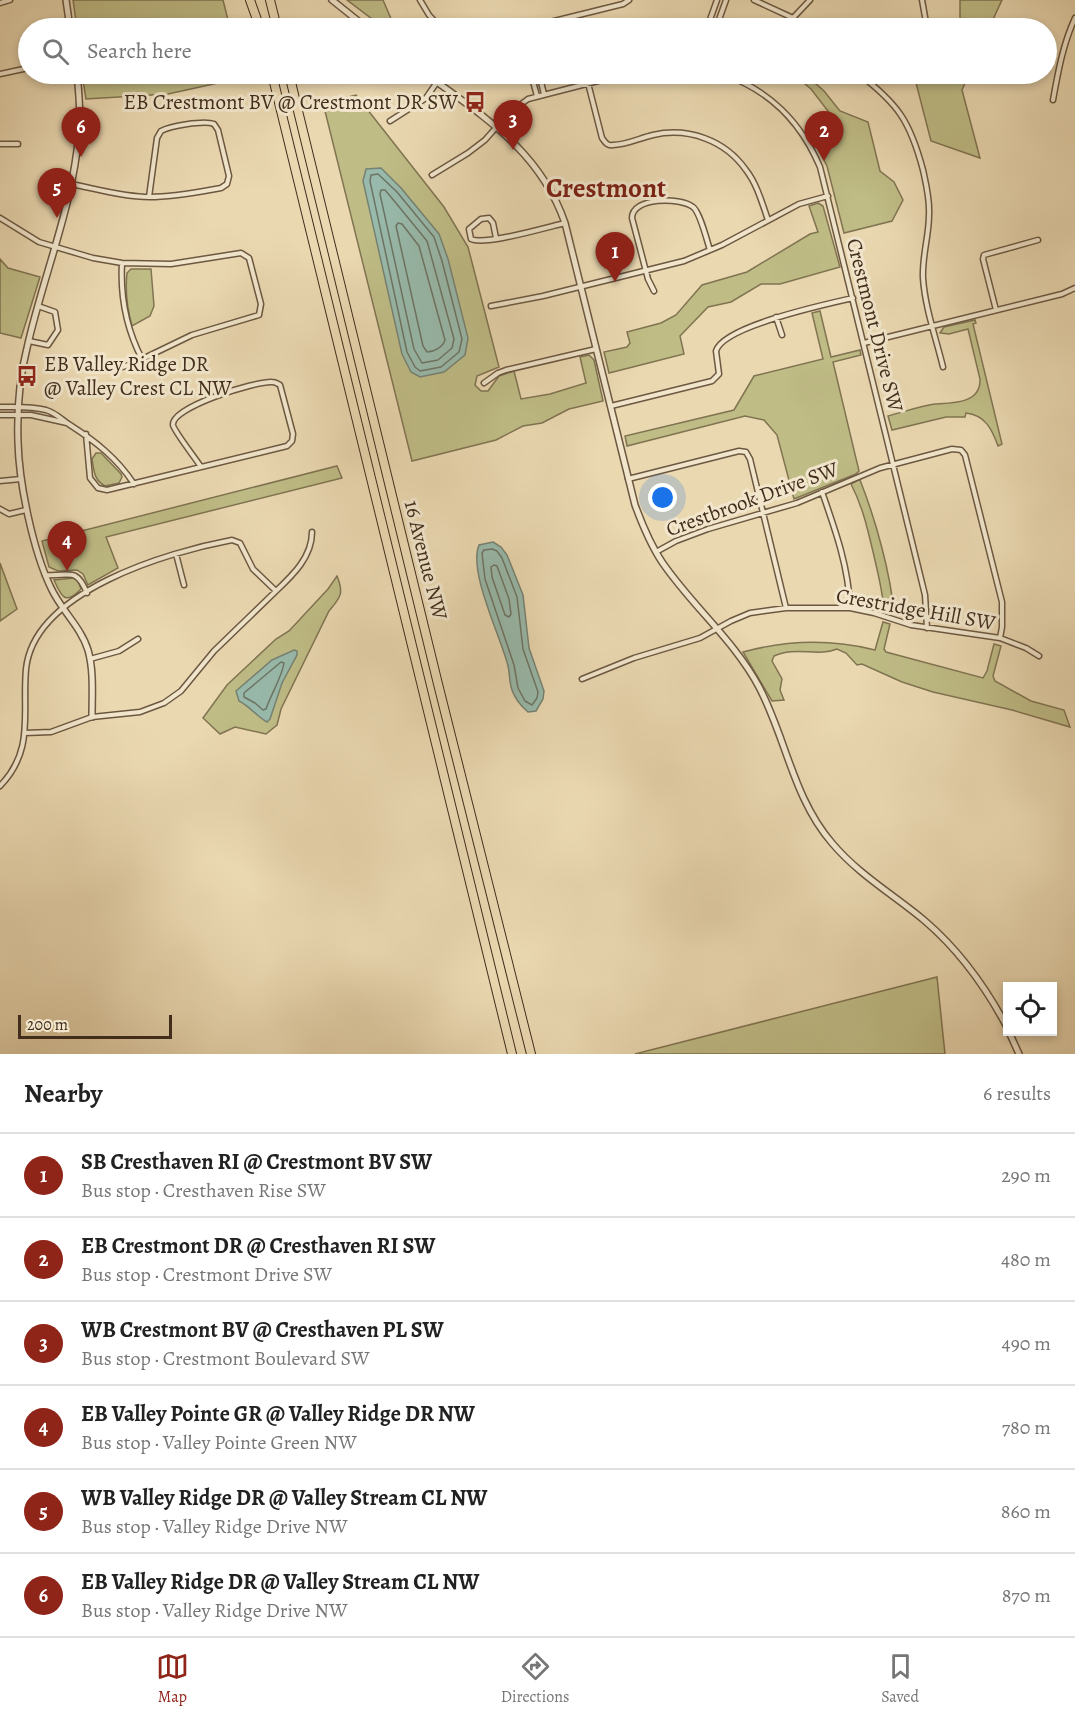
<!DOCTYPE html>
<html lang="en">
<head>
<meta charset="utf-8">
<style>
	:root { --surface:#fff; --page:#f2f2f2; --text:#222; --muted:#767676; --line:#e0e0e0; --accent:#8f2418 }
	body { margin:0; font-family:Alegreya,serif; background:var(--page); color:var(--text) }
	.controls { position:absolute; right:18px; bottom:18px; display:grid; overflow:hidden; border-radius:0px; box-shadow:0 3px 9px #0003 }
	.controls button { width:54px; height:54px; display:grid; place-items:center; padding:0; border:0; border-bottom:2px solid var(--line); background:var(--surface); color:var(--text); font:30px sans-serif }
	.scale { position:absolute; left:18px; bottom:15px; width:154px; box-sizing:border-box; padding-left:6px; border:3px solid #422d1d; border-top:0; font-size:16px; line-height:21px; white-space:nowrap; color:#422d1d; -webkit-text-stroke:4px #f1e6cc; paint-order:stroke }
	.you { position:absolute; left:663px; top:498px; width:21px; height:21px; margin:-15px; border:4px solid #fff; border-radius:50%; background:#1a73e8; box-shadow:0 0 0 9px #1a73e833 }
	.badge { display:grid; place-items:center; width:39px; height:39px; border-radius:50%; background:var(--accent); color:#fff; font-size:20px; font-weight:700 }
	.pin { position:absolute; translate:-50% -50px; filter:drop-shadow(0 2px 3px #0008) }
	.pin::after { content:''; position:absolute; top:32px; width:21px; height:18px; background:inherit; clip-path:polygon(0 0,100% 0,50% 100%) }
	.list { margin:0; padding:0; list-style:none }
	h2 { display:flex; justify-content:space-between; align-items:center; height:78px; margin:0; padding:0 24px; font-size:26px }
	h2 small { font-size:20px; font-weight:400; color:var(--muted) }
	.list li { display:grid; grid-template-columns:39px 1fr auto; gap:18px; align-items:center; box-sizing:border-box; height:84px; padding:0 24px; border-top:2px solid var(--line) }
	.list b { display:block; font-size:22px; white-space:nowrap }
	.list p { margin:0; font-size:20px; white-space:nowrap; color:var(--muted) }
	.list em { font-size:20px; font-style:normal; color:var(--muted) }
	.icon { flex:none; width:33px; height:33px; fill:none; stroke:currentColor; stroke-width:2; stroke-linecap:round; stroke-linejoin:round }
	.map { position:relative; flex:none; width:1075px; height:1054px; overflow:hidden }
	.search { position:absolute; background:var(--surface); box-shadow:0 3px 9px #0003; left:18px; right:18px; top:18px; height:66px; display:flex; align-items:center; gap:15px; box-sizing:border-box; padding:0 21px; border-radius:33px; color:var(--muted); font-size:22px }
	.sheet { height:582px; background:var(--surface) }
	nav { display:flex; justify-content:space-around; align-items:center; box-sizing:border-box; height:84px; border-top:2px solid var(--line); background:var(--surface); font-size:16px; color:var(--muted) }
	nav a { display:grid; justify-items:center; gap:3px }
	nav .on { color:var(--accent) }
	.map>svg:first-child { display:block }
	.green { fill:#bfbc86; stroke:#807452; stroke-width:1.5 }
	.water { fill:#98baac; stroke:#768273; stroke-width:1.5 }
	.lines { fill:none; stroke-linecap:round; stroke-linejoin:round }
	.shore { stroke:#6d7464; stroke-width:1.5 }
	.minor-casing { stroke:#6c5842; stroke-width:7 }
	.tertiary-casing { stroke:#6c5842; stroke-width:8 }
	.motorway-casing { stroke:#422d1d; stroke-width:10 }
	.minor { stroke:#f1e6cc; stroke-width:4 }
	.tertiary { stroke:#f1e6cc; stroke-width:5 }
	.motorway { stroke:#ead8b1; stroke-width:8 }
	.labels { text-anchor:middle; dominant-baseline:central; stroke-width:6; stroke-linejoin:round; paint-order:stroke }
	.poi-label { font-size:21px; fill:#422d1d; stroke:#f1e6cc; text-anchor:end }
	.street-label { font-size:21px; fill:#422d1d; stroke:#f1e6cc }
	.district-label { font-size:27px; font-weight:bold; fill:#7a1f14; stroke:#f1e6cc }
</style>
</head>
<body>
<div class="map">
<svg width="1075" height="1054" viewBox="0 0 1075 1054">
	<rect width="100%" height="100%" fill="#ead8b1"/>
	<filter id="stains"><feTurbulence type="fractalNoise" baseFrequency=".00333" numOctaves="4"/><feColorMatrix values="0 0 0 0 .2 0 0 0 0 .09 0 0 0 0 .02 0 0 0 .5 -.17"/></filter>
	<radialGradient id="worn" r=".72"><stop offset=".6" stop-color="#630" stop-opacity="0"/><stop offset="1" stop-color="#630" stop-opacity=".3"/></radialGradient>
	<path class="green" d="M73 0H223L230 28H77Z
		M347 0H383L395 28H384Z
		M960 0H1002L989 28H960Z
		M82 74H240L241 78 168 94 86 99Z
		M793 74H805L824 91 840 111 868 122 880 171 894 182 903 200 892 221 844 233 827 166 809 132 831 115 811 89Z
		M924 74H969L962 90 980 158 931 141 916 83Z
		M356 95 444 207 468 247 499 367 477 376 475 385 481 391H488L499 376 514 371 521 399 550 394 586 383 580 357 589 355 594 360 603 401 569 409 542 423 523 426 496 440 412 461 323 103Z
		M818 203 823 206 840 267 780 284H761L731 302 708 307 680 336 684 354 609 373 604 352 627 347 630 343 627 332 661 323 676 315 702 285 747 272 810 234 818 232 809 206Z
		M0 259 8 268 40 277 21 338 0 333Z
		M131 269H151L154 306 150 316 132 326C127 308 125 291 127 273Z
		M820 311 831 357 860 350 861 355 833 362 859 471 856 474 794 499 777 435 764 420 745 416 627 446 625 436 734 410 754 376 823 359 812 313Z
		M975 320 976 323 973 324 1002 444 998 446C992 429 985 415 966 413L965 417H946L892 430 888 416C903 412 920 406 935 404 952 403 981 404 980 379L968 329 949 334 940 333 944 327Z
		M96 453H101L121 474 122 477 119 483 105 486C94 480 94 471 92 459Z
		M337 466 342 478 106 537 118 568 88 585 83 574 77 570 58 571 49 567 42 541Z
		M858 480H860C875 518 891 574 894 614L884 611C883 592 878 574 874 556 868 531 863 507 851 484Z
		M0 563 17 609 0 621Z
		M337 576C344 593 341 597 329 611L281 709 277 725 266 734 235 727 220 734 203 718 227 685 276 639 289 631 328 589Z
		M74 578 78 581 81 589C65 606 61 596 54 580Z
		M883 622 890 624 884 649 886 652 983 678 987 671 994 644 1001 646 993 676 995 681 1031 701 1064 710 1070 727 1012 710 933 692 902 682 862 664 857 665 846 653 837 649C818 657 795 646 774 656L772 661 782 679 780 690 784 700 772 701 743 652C787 640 831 639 875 650Z
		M937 977 945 1054H635Z"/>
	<path class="water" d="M381 168 401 188 439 234 448 259 468 338 465 355 444 372 420 377 411 372 402 354 363 181 366 169Z
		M493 542 501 547 507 555 523 595 529 648 544 691 543 699 536 711 528 712C521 706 515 699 512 690 509 682 510 674 508 666 501 637 468 572 479 545Z
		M294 650 297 651V655L282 683 270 719 267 722C257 717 251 707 239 701L236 691 272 660Z"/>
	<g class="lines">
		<path class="shore" d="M378 174 397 192 434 237 442 261 462 339 459 352 441 367 420 371 415 367 407 352 370 181 371 175Z
			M381 190H385L391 197 427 241 454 339 452 348 438 360 422 363 414 349 380 194Z
			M398 223 402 224 419 246 445 340C443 347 434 352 427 352L423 346 396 226Z
			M492 549 497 551 502 558 517 597 523 649 538 692 537 698 532 705 525 701 518 688 514 665 485 579 482 553 484 550Z
			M494 565 497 566 509 599 511 614 509 617 505 615 492 577 491 567Z
			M281 662 284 663C282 677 271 694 266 709L263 710 255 703 244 697V693Z"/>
		<defs>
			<path id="minor" d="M420 0 429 15 441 28
				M754 0 793 18 808 28
				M922 0 927 28
				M0 3 10 0
				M793 18 810 0
				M526 28 623 4 629 0
				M707 28 717 0
				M716 28 726 0
				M0 74 28 68
				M531 74 537 96
				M539 74 544 94
				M722 74C768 89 801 122 820 167L925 595 927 628
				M859 74C898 104 910 121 923 170 926 184 930 199 929 215 929 236 922 256 923 278 925 308 936 338 943 367
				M588 83 602 138C605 142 607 146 613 145 626 145 640 138 653 135 688 127 725 140 746 170 757 184 762 203 768 220
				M1053 100C1058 72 1063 44 1075 18
				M390 121 426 98 437 82
				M0 144H18
				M432 175 468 153 485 140 508 114 528 99 625 74
				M71 184C97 189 124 197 150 197 174 197 198 192 221 188L227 184 229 176 218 130 214 124C204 120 170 126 161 131L157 138 149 197
				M0 218 39 242 93 258 122 263 171 264 241 253 249 258 261 304 259 315 192 335 132 364 116 369
				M496 238 493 223 489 218 481 219 469 229 471 239C484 246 548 227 565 223
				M122 263C120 298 126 328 142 359
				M654 291 648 279 632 218C632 197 680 197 693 207 700 212 707 241 710 250
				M491 306 543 296 684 261 722 245 799 204 828 196
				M996 310 983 259 984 255 1038 240
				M776 317 782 335
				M29 341 48 345 58 330 55 312 38 306
				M864 343 1062 294 1075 288
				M484 383 498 373 506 370 596 349
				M611 406 712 381 719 374 716 351C723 326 827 304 853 298
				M0 407C16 407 31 406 46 410 56 413 61 419 70 425 95 441 117 458 134 484
				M0 415H31L67 423
				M86 434 90 478 98 488 107 490 287 446 292 441 293 434 280 385C276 383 276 382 272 382 256 381 171 407 173 425 174 431 196 459 201 467
				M628 479 739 451 746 452 750 459 786 608
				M0 481 21 479
				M822 492C835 529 849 568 850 608
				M0 509 9 514 26 510
				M656 552 676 541 708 529 797 503 880 468 952 449 961 450 965 455 1002 602V627L1000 638
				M176 554 184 585
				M45 575C69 577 76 566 87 593
				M276 591C293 575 312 557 312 532
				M90 659 119 651 138 639
				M582 679 634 658 700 638 731 621 750 613 786 608H850L874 613 911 625 1000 638 1026 648 1039 656
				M0 786C35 750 22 713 26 669 34 591 168 552 232 540L240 543 253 569 276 591 214 651 181 691 164 703 140 712 92 717 51 732 25 733"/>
			<path id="tertiary" d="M66 0 70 28
				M332 0 367 28
				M77 74C79 93 81 113 79 132 73 207 43 276 27 348 19 379 17 411 18 442 19 483 33 551 51 588 61 610 81 627 88 650 94 671 92 695 92 717
				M426 74C484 117 540 151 565 223L635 505C642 524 650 544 662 562 692 606 734 640 759 687 786 738 793 798 832 843 859 875 894 895 925 921 960 951 987 989 1008 1029
				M1009 1032 1019 1054"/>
			<path id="motorway" d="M250 0 260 28
				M270 0 277 28
				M272 74 512 1054
				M289 74 438 684 531 1054"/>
		</defs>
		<use href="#minor" class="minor-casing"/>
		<use href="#tertiary" class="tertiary-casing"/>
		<use href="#motorway" class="motorway-casing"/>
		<use href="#minor" class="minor"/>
		<use href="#tertiary" class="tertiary"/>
		<use href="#motorway" class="motorway"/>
	</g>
	<defs>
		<symbol id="bus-bare" viewBox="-9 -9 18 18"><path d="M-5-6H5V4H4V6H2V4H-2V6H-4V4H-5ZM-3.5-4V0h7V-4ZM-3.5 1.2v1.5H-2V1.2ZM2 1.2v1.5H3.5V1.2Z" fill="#8f2418" stroke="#f1e6cc" stroke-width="2.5" paint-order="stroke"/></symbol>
	</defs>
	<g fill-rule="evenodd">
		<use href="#bus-bare" x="460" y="87" width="30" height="30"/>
		<use href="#bus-bare" x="12" y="361" width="30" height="30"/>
	</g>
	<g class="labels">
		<g class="poi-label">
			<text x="458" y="102">EB Crestmont BV @ Crestmont DR SW</text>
			<text x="44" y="364" text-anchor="start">EB Valley Ridge DR<tspan x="44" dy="24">@ Valley Crest CL NW</tspan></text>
		</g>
		<g class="street-label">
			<text transform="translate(875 325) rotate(76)">Crestmont Drive SW</text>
			<text transform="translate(752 499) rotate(-20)">Crestbrook Drive SW</text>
			<text transform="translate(426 560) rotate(76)">16 Avenue NW</text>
			<text transform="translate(916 609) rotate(10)">Crestridge Hill SW</text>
		</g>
		<g class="district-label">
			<text x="606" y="188">Crestmont</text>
		</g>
	</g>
	<rect width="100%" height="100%" filter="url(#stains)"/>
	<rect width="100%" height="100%" fill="url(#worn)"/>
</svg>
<div class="controls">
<button><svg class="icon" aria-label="locate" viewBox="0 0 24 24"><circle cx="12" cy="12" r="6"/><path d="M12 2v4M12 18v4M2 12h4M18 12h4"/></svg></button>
</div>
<div class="scale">200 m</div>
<div class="you"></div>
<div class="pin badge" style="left:615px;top:282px">1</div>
<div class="pin badge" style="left:824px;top:161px">2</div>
<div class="pin badge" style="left:513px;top:150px">3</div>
<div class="pin badge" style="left:67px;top:571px">4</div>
<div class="pin badge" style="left:57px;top:218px">5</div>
<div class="pin badge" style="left:81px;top:157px">6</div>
<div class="search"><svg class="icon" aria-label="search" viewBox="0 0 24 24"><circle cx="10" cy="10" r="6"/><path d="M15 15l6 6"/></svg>Search here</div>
</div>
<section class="sheet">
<h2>Nearby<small>6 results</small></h2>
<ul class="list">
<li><span class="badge">1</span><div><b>SB Cresthaven RI @ Crestmont BV SW</b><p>Bus stop · Cresthaven Rise SW</p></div><em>290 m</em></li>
<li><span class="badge">2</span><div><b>EB Crestmont DR @ Cresthaven RI SW</b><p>Bus stop · Crestmont Drive SW</p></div><em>480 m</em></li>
<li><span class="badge">3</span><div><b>WB Crestmont BV @ Cresthaven PL SW</b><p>Bus stop · Crestmont Boulevard SW</p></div><em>490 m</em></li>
<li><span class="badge">4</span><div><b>EB Valley Pointe GR @ Valley Ridge DR NW</b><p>Bus stop · Valley Pointe Green NW</p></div><em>780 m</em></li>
<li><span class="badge">5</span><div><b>WB Valley Ridge DR @ Valley Stream CL NW</b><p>Bus stop · Valley Ridge Drive NW</p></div><em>860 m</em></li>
<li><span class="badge">6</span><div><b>EB Valley Ridge DR @ Valley Stream CL NW</b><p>Bus stop · Valley Ridge Drive NW</p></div><em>870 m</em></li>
</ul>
</section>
<nav>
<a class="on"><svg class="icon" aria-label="map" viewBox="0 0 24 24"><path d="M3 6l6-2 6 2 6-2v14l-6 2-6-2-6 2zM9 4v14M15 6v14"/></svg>Map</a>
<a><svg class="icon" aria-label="directions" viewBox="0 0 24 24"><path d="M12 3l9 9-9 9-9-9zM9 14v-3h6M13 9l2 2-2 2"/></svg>Directions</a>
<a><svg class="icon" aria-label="saved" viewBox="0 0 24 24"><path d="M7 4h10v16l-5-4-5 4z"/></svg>Saved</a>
</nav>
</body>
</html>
